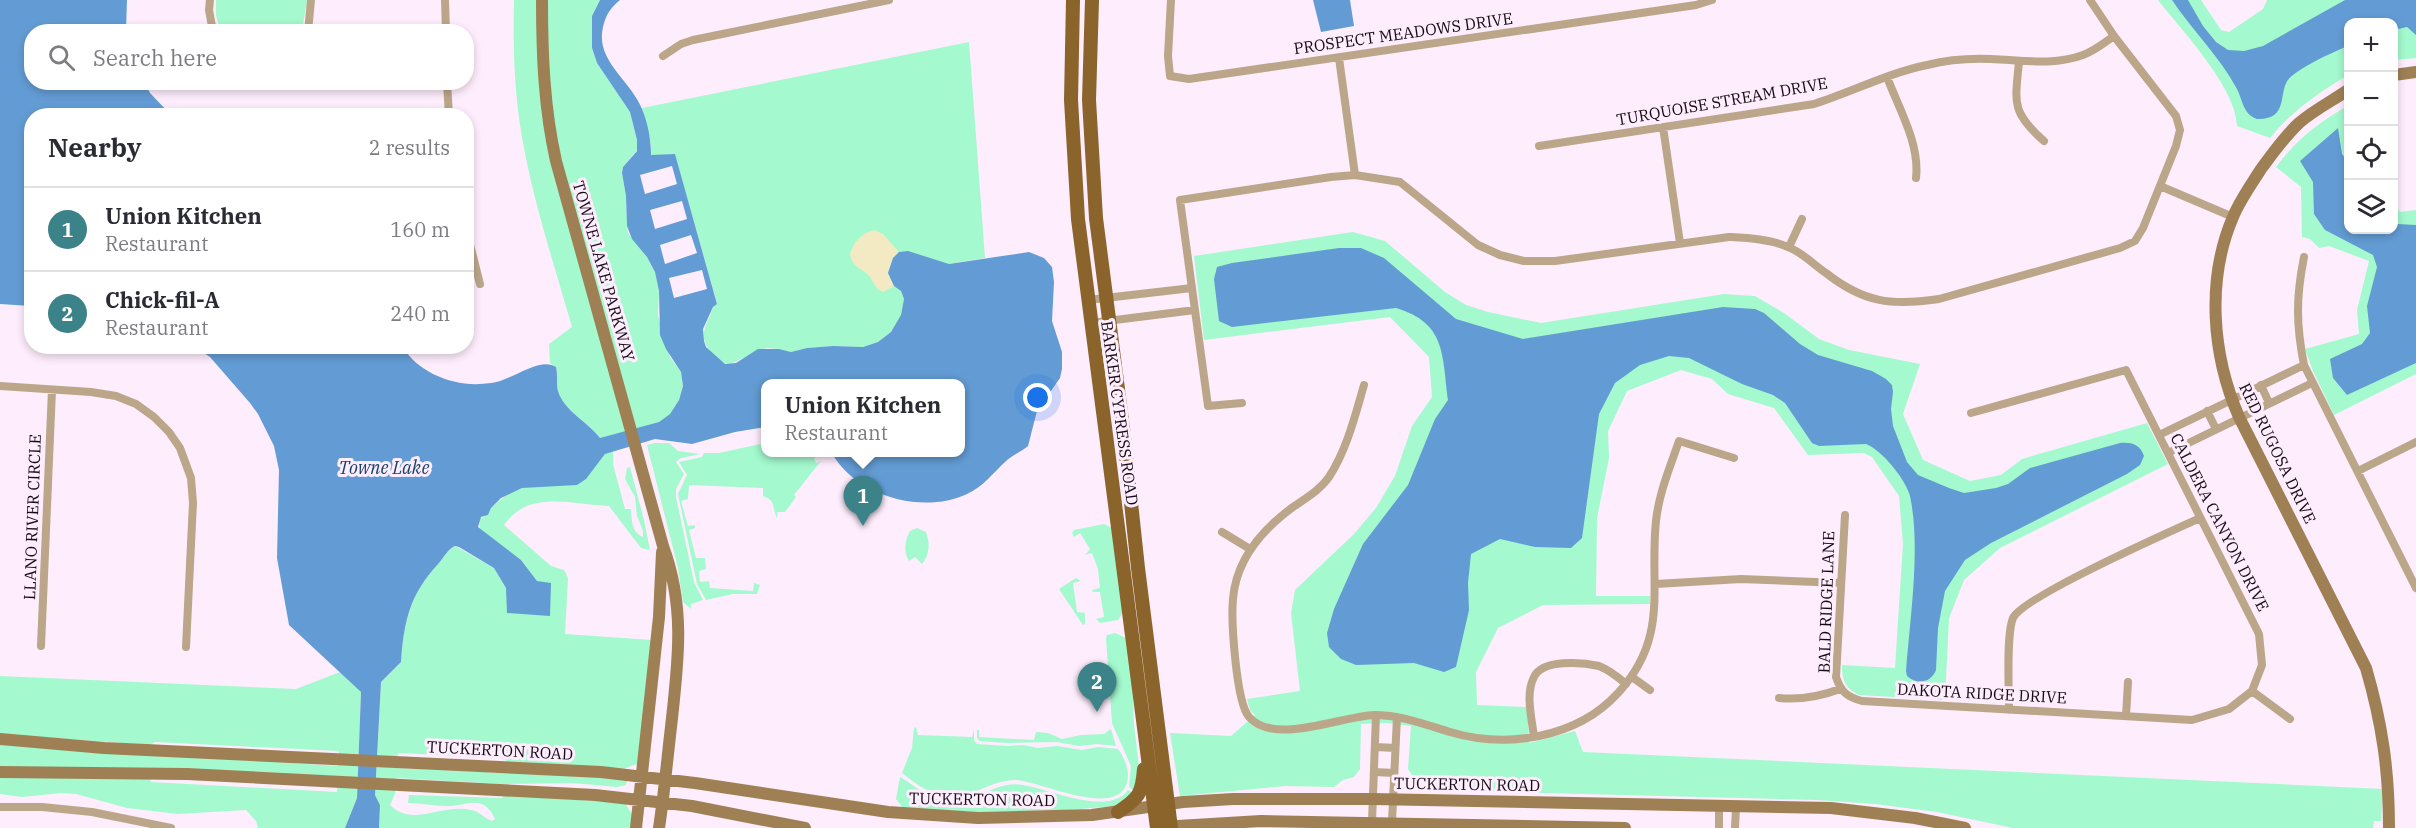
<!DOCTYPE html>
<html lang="en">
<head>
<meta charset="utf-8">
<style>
	:root { --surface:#fff; --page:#f7f7f7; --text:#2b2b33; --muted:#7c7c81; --line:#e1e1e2; --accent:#3b8289 }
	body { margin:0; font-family:"IBM Plex Serif",serif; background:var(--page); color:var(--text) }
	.controls { position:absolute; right:18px; top:18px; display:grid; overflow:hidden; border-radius:12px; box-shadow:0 3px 9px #0003 }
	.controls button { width:54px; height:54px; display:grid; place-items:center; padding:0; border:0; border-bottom:2px solid var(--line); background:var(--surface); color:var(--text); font:30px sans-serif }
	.you { position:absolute; left:1038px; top:398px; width:21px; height:21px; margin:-15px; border:4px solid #fff; border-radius:50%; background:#1a73e8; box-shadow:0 0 0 9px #1a73e833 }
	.badge { display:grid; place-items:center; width:39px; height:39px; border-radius:50%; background:var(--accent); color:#fff; font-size:20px; font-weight:700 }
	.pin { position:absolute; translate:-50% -50px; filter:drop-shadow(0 2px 3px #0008) }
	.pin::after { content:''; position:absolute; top:32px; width:21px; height:18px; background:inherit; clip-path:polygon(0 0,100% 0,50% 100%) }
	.popup { position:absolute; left:761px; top:379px; width:204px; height:78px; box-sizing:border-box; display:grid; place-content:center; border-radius:12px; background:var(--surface); filter:drop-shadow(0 2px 4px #0005); font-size:20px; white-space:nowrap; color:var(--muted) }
	.popup b { font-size:22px; color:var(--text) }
	.popup::after { content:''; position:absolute; left:50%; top:100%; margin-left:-12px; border:12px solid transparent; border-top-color:var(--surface) }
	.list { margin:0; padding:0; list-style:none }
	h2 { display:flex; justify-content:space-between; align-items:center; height:78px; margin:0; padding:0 24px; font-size:26px }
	h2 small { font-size:20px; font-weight:400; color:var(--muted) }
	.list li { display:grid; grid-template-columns:39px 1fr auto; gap:18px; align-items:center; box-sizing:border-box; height:84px; padding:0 24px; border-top:2px solid var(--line) }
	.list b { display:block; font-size:22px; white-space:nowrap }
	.list p { margin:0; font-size:20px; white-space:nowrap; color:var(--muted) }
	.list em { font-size:20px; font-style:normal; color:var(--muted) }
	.icon { flex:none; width:33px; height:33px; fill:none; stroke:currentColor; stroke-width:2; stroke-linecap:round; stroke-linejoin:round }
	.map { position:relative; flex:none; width:2416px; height:828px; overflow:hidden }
	.search { position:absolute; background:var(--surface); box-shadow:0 3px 9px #0003; left:24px; top:24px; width:450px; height:66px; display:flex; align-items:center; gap:15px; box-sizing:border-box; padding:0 21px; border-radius:24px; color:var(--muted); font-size:22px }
	.panel { position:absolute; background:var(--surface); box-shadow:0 3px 9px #0003; left:24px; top:108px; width:450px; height:246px; border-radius:24px }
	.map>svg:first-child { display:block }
	.green { fill:#a4f9ce }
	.sand { fill:#f3eac4 }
	.water { fill:#639cd4 }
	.pier { fill:#feedfd }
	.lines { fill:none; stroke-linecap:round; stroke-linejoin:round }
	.street { stroke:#bba689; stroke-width:8 }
	.secondary { stroke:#9f8055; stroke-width:12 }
	.primary { stroke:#8b642c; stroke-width:14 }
	.labels { text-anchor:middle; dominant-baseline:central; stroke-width:6; stroke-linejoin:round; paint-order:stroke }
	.street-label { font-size:16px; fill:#150b14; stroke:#feedfd }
	.water-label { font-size:18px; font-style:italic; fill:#194268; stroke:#feedfd }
</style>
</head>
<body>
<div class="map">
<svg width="2416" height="828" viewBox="0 0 2416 828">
	<rect width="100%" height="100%" fill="#feedfd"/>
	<path class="green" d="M216 0H307L302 31H220L216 15Z
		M514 0H600L592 16V48L597 63 630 112 637 140V150L623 167 622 173 626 196 627 226 628 233 647 257 655 272 659 291 658 316 670 357 681 372 683 386 679 400 670 414 659 422 604 438H600C588 422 564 411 558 391 556 384 558 375 556 367L550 363 549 344 572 327C554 264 533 201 522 137 514 91 513 46 514 0Z
		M2158 0H2201L2221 30 2229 32 2263 9 2267 0H2416V58L2394 60V22H2348V75C2318 93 2292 111 2270 138L2237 126C2236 87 2183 32 2158 0Z
		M969 42 985 258 949 264 936 261 901 291 904 299 901 316 891 332 878 342 863 347 833 346 807 348 791 352 779 349 766 348 730 364C723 364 718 360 714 355 700 342 702 331 710 316 712 310 713 307 717 303L675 155H650L651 144 642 108Z
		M2344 108 2348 109V230H2394V203L2400 212 2416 210V374L2334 415 2313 371 2305 349 2359 334 2357 310 2369 261 2329 246 2319 248 2310 239 2302 237 2301 187 2276 167C2298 139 2314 126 2344 108Z
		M1353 232 1385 241 1445 292 1466 305 1488 312 1541 323 1724 294 1755 296 1784 313 1819 339 1849 350 1920 364 1903 414 1923 460 1970 481 2001 475 2022 459 2147 423 2168 464 2000 548 1964 580 1949 618 1945 700 1859 695C1845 688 1842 680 1842 665L1895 668 1903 544 1899 496 1872 457 1864 453 1808 455 1774 408 1728 394 1712 379 1681 370 1627 391 1608 431 1609 458 1597 518 1596 596H1650V604L1543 605 1498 628 1476 672 1477 705 1528 707 1529 743 1575 731 1583 752 2383 789 2381 821H2374L2373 828H2013L1937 812 1875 804 1817 800 1431 790 1423 782 1415 780 1408 769 1411 726 1386 723 1361 724 1360 769 1354 777 1343 780 1334 787 1285 786 1180 796 1170 733 1231 736 1255 715 1250 710 1247 699 1300 691 1291 613 1295 590 1354 534 1376 508 1395 476 1412 426 1432 397 1429 357 1390 317 1204 340 1194 256Z
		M654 443H669L678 451 700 454 681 458 676 462 684 474 676 489V497L694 582 703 600 691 604V609L683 602 678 568 647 445Z
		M765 443 766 452 826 453 814 458 816 463 821 461 794 495 796 497 785 512H777V518C772 508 776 500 763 496V488L689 485 688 499 681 501 688 526 695 525V528L689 530 696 558H705L706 569 699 571 700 582 709 581 710 588 753 591 754 583 760 585 757 594H733L706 600 697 584 678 494 687 475 679 462 702 457 704 453H719Z
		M613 451V464L625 509H631C632 520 631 532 643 537V531L637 516 635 497 625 479 627 468 630 467 644 520 650 550 641 548 609 506C571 505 529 489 504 525L551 566 564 570 568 578 565 634 652 640 639 757 637 764 623 769 507 762 504 758 398 753 396 768 618 778 627 781 626 785 617 787 573 783 502 784 396 778 395 794 390 805C413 828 441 803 471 810 479 811 484 818 492 821L495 819C483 792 466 807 446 806 433 806 421 803 408 803L409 795 502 798 505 795 625 803 633 816 631 828H379L380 805 375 795 381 682 401 662C404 620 410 594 439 563 444 557 448 549 455 546L494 568 506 588 537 581 521 560 480 529 479 519 488 515 491 508 510 492 522 488 546 485 594 468 605 454Z
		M1104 524 1112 528 1124 611 1118 620 1100 623 1096 619 1104 617 1100 592H1093L1092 590 1100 588 1098 569 1092 553 1085 555 1090 549 1080 533 1074 537 1072 533 1074 530Z
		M917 528 926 532C930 543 930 554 922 564L915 557 909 561C903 551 905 540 910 531Z
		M1076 578 1081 581 1073 583 1077 612 1085 613V624L1083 625 1059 589Z
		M1115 633 1126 638 1132 675 1134 724 1140 775 1136 792 1129 787 1131 766 1112 723 1106 638 1107 635Z
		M340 672 361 692 357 798 345 828H258L256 821 246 810 178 814 127 808 76 794 61 793 22 797 0 794V777L149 778 151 782 337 792 338 776 0 767V744L338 766 339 751 155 742 150 745 0 734V676L296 689Z
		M916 727 918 735 972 737 974 729V740L977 744 1008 746 1023 745 1038 748 1057 746 1082 750 1098 747 1118 749C1125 759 1130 770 1127 783 1116 819 1040 781 1016 780 1000 780 986 787 972 793 945 804 923 790 902 773L912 748 914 728Z
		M1111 729 1116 746 1097 744 1079 746 1057 742 1006 743 980 741 977 738V730H979V737L1034 740 1036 732 1048 733 1062 739 1081 735 1104 734Z
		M900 777C914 785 931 800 948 802 973 805 995 780 1023 785 1049 789 1109 817 1128 790L1135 793 1115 806 1068 810 972 812 903 808 896 799Z"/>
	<path class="sand" d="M874 230 883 234 899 252 893 258 888 273 894 286 883 292C873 288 874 280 867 274 860 267 852 267 850 254 854 241 861 234 874 230Z"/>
	<path class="water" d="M0 0H127L126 31 32 32V82L145 83 150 93 171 115 32 116 31 306 0 304Z
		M600 0H620C610 8 606 15 603 27 595 61 631 80 642 109 648 123 651 141 651 155L675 154 717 304 713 307 703 329 704 341 706 347 725 364 736 363 758 349H779L791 352 807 348 833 346 863 347 878 342 891 332 901 315 904 299 901 291 894 286 888 273 893 258 899 252 908 251 949 264 1029 252 1044 258 1052 267 1054 282 1052 321 1062 352V369L1060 378 1037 411 1028 446C1021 452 1012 455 1005 462 993 473 983 487 967 494 923 515 855 496 832 453L960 452V384H766L765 427 735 432 692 444 655 439 605 454 586 479 577 485 522 488 501 498 491 508 488 515 481 517 478 527 521 560 537 581 551 583 550 616 507 613 506 588 494 568 459 547 455 546C448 549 444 557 439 563 410 594 404 620 401 662L381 682 375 795 380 805 379 828H345L357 798 361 692 289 625 277 558 279 470 274 446 258 414 250 403 210 357 195 347H403C410 359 420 367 433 374 452 383 470 386 491 383 511 381 540 356 556 367 558 375 556 384 558 391 564 411 588 422 600 438L659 422 670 414 679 400 683 386 681 372 666 349 660 335 659 291 655 272 647 257 632 239 627 226 626 196 622 173 623 167 637 151V140L630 112 597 63 592 48V16Z
		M1313 0H1350L1354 26 1321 32Z
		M2172 0H2188L2203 26 2216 42 2228 50 2244 51 2263 46 2345 0H2416V35L2407 27 2394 30V22H2348V46C2335 51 2296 69 2288 80 2278 93 2289 120 2257 119 2243 114 2243 101 2237 89 2220 57 2192 30 2172 0Z
		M2338 128 2342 154 2348 162V230H2394V220L2397 224 2416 225V363L2347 395 2333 378 2330 359 2362 344 2370 333 2367 306 2377 267 2373 255 2325 230 2314 214 2313 182 2300 161Z
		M1339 248H1361L1384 258 1456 319 1523 339 1723 307 1755 309 1764 313 1800 344 1818 355 1872 371 1886 379 1892 385 1893 392 1891 409 1893 426 1907 462 1918 475 1949 488 1964 493 1996 488 2008 484 2030 468 2120 443C2131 442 2140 444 2144 456L2140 465 2127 474 1991 543 1965 560 1945 591 1938 628 1936 670C1931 683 1917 685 1907 676L1906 671C1910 618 1921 547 1910 496 1906 480 1882 450 1866 444L1819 446 1812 443 1785 403 1773 395 1742 384 1689 358 1669 356 1640 365 1615 383 1599 414 1582 538 1571 548 1535 547 1500 539 1471 554 1468 583 1469 610 1456 667 1444 672 1414 663 1356 665 1341 659 1329 647 1327 633 1334 609 1363 544 1408 485 1435 419 1448 400C1442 354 1446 323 1396 308L1232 327 1219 321 1214 279 1217 267 1232 263Z"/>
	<path class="pier" d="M672 166 677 184 645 194 640 175Z
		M682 201 687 219 655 229 650 210Z
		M691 235 697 253 665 264 660 245Z
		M702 270 707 289 674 298 669 278Z"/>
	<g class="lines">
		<path class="street" d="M210 0 209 10 213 32
			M445 0 446 32
			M1171 0 1168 56 1170 76 1189 79 1696 5 1712 0
			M308 32 311 0
			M663 56 681 44 693 40 889 0
			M1339 58 1355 175
			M2019 62C2015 103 2011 112 2044 141
			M1887 77C1899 109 1920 144 1916 178
			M447 82 449 116
			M1663 127 1680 243
			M1539 146 1814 104C1852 92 1888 73 1927 65 1947 60 1970 58 1991 59 2022 60 2053 66 2083 55 2094 51 2104 43 2114 36
			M2160 186 2233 217
			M466 229 480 284
			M1789 247 1802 219
			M2304 257C2296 297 2296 324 2304 365L2416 588
			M1088 300 1192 288
			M1091 323 1195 310
			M1364 385C1355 416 1347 449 1329 477 1320 490 1306 498 1293 507 1263 529 1236 560 1233 599 1231 620 1236 702 1249 717 1274 746 1342 716 1374 715 1401 715 1424 724 1450 732 1507 749 1577 738 1618 693 1670 637 1649 586 1656 521 1659 493 1670 467 1679 441L1734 458
			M2261 385 2269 403
			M0 386 91 392 116 396 136 404 154 417 169 432 180 448 191 478 193 503 186 647
			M1242 403 1208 406 1180 200 1331 177 1355 175 1400 182 1478 245 1500 255 1524 261H1555L1729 237C1748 238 1770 239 1788 247 1802 252 1814 265 1826 273 1864 303 1892 306 1939 299L2120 248 2135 241 2143 228 2176 146 2180 130 2176 116 2114 36 2090 0
			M2207 411 2216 429
			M1971 413 2126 370 2259 634 2262 665 2252 691
			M2159 435 2304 365
			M2168 453 2312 383
			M2358 471 2416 442
			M1845 515 1836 677C1841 692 1847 697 1862 701L2192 720 2229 709 2252 691
			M1222 532 1250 549
			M1656 584 1741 579 1841 583
			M41 646 52 390
			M1632 677 1650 690
			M2252 691 2290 719
			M1779 698C1801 700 1819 697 1840 689
			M2009 710C2009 689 2006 635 2013 618 2023 597 2171 531 2200 518
			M2126 716 2128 682
			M1534 737C1532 719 1525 694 1534 677 1542 659 1582 662 1599 666 1609 670 1618 677 1626 684
			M1376 747 1395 748
			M1374 772 1394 773
			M0 807H42L92 812 171 828
			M1372 822 1376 715
			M1392 822 1397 717
			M1719 828V807
			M1735 828 1736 807"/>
		<path class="secondary" d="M542 0C542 54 544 108 556 161L663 546C686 608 678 663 671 727 667 761 664 795 659 828
			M2394 75 2416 72
			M2348 90C2332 101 2314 110 2299 123 2284 137 2273 153 2261 169 2251 185 2240 200 2233 217 2206 280 2212 355 2239 417L2366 668C2382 723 2389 770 2389 828
			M0 739 104 748 601 772 695 783 888 812 978 818 1092 815 1183 802 1233 799H1373L1831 808 1915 818 1965 828
			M0 772 187 774 595 795 692 806 805 828
			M1161 827 1261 821 1625 828
			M636 828 659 617 662 552"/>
		<path class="primary" d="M1073 0 1071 100 1078 219 1157 828
			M1092 0 1089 100 1096 218 1123 428 1138 568 1171 828
			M1118 812C1139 798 1142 794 1144 769"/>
	</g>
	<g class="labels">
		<g class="street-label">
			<text transform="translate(1403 33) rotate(-8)">PROSPECT MEADOWS DRIVE</text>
			<text transform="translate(1722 101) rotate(-10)">TURQUOISE STREAM DRIVE</text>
			<text transform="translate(604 271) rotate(74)">TOWNE LAKE PARKWAY</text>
			<text transform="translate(1120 413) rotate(82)">BARKER CYPRESS ROAD</text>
			<text transform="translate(2278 453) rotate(64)">RED RUGOSA DRIVE</text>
			<text transform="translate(32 517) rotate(-88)">LLANO RIVER CIRCLE</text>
			<text transform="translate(2220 522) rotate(63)">CALDERA CANYON DRIVE</text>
			<text transform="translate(1826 602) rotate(-88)">BALD RIDGE LANE</text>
			<text transform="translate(1982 693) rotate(3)">DAKOTA RIDGE DRIVE</text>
			<text transform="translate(500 750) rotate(3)">TUCKERTON ROAD</text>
			<text transform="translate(1467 784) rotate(1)">TUCKERTON ROAD</text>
			<text transform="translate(982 799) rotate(1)">TUCKERTON ROAD</text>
		</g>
		<g class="water-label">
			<text x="384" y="467">Towne Lake</text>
		</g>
	</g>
</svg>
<div class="controls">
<button>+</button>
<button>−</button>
<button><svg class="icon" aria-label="locate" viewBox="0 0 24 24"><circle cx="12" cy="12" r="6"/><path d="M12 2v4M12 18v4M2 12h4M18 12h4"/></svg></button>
<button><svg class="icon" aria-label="layers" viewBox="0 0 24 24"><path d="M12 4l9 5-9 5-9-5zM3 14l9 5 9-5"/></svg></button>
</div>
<div class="you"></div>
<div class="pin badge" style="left:863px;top:526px">1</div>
<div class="popup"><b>Union Kitchen</b>Restaurant</div>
<div class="pin badge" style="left:1097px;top:712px">2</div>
<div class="search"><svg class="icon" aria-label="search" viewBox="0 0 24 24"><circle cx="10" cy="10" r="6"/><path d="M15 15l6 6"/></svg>Search here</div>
<section class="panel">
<h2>Nearby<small>2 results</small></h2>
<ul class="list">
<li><span class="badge">1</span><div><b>Union Kitchen</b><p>Restaurant</p></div><em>160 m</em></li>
<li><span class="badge">2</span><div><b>Chick-fil-A</b><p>Restaurant</p></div><em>240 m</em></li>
</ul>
</section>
</div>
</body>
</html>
